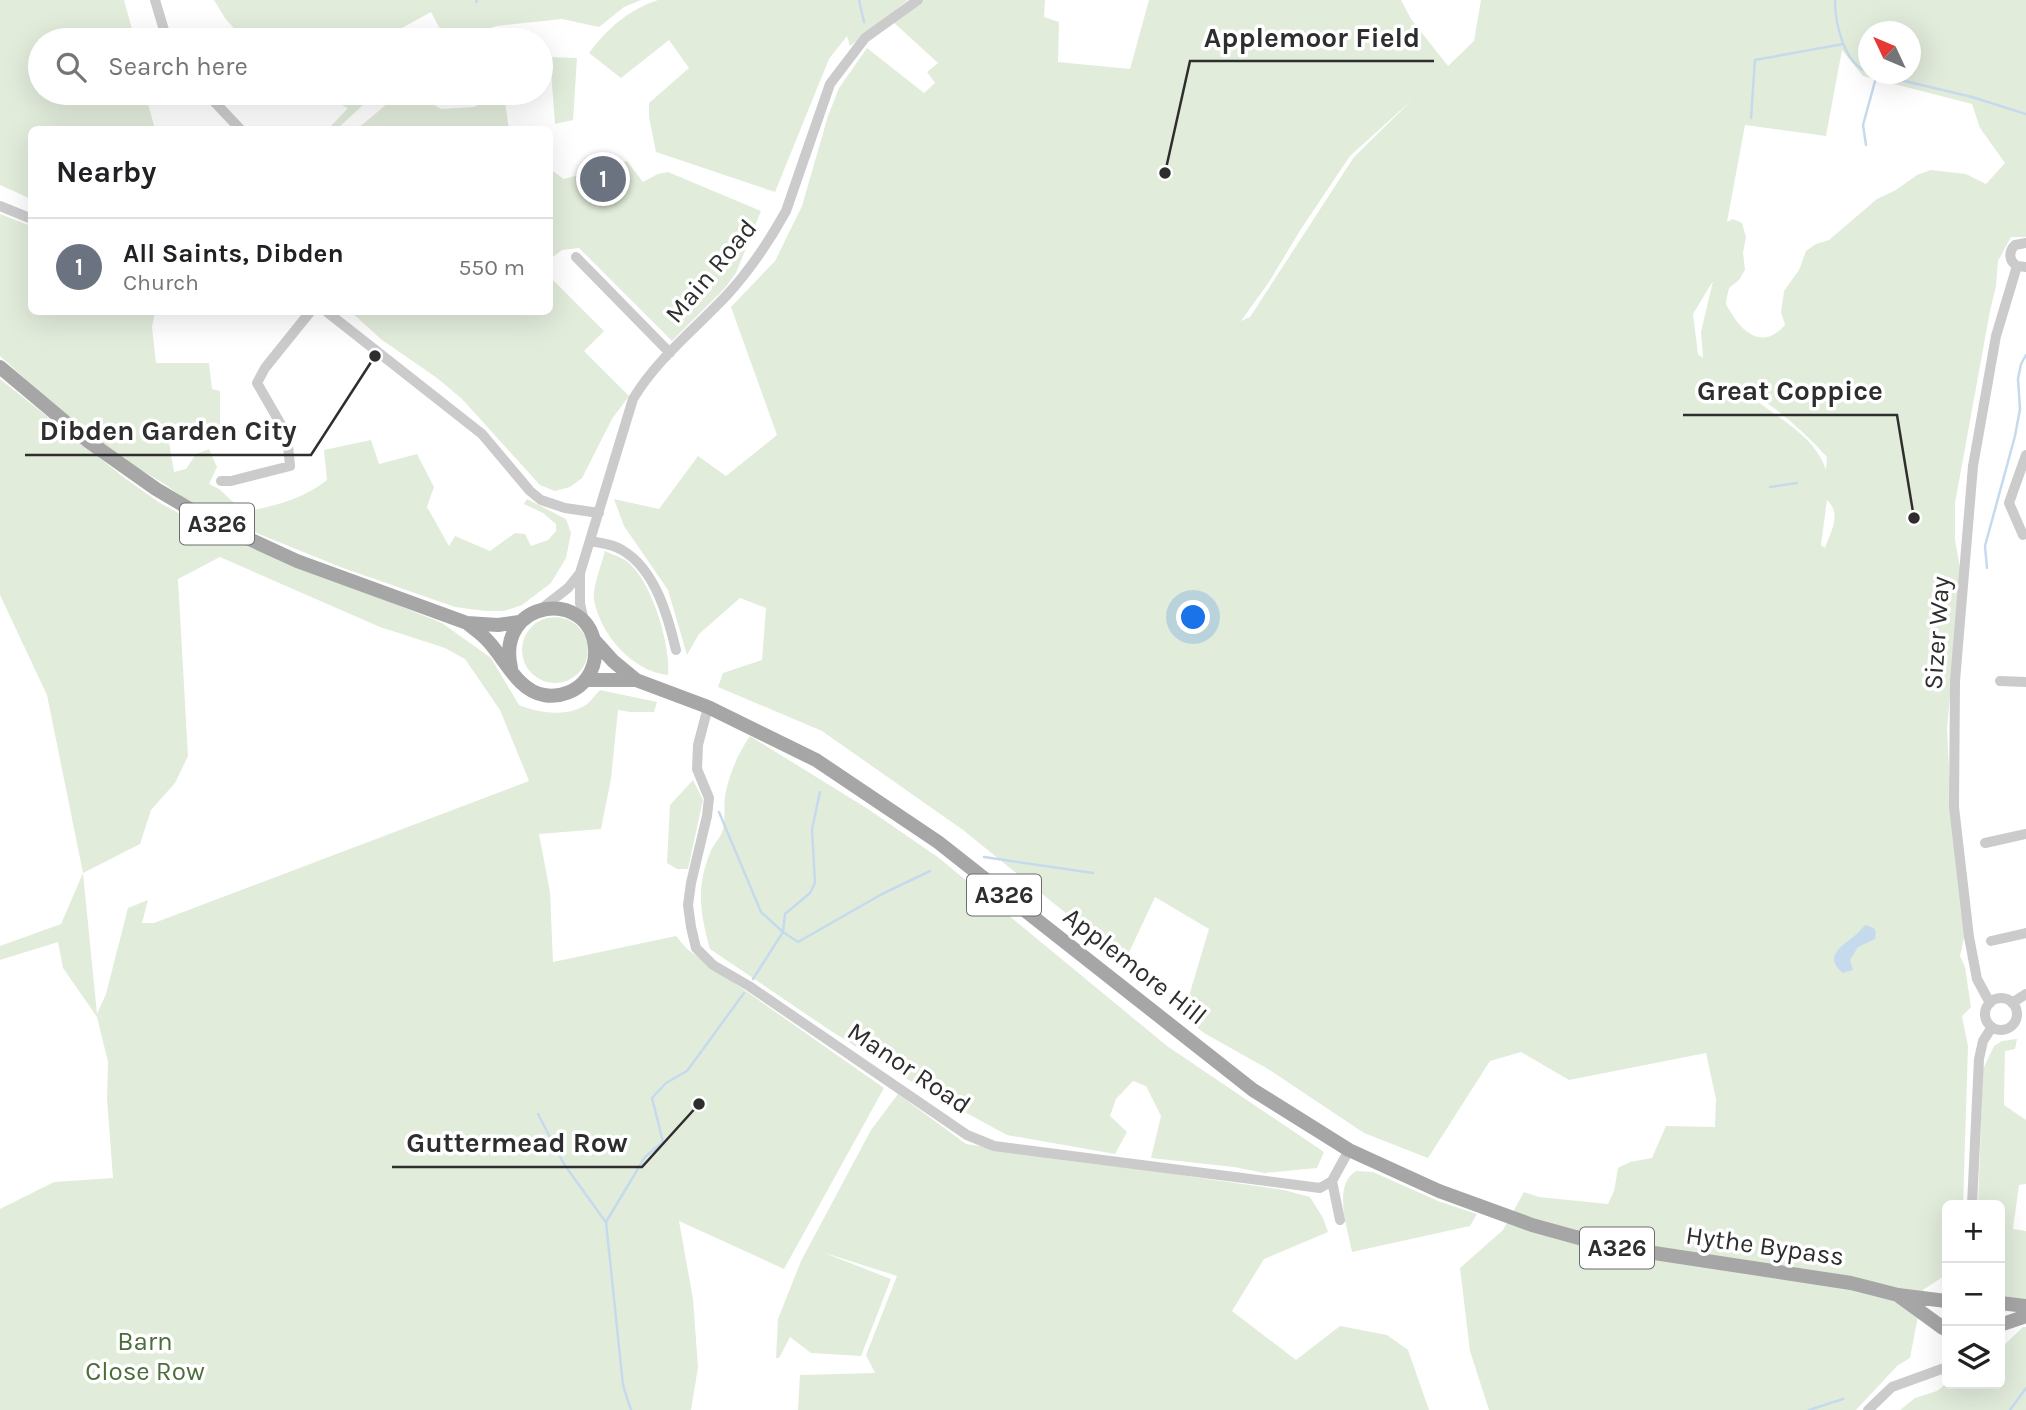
<!DOCTYPE html>
<html lang="en">
<head>
<meta charset="utf-8">
<style>
	:root { --surface:#fff; --page:#f6f6f6; --text:#202124; --muted:#757577; --line:#e0e0e0; --accent:#f02e26 }
	body { margin:0; font-family:Karla,sans-serif; background:var(--page); color:var(--text) }
	.controls { position:absolute; right:21px; bottom:21px; display:grid; overflow:hidden; border-radius:10px; box-shadow:0 7px 28px #0002 }
	.controls button { width:63px; height:63px; display:grid; place-items:center; padding:0; border:0; border-bottom:2px solid var(--line); background:var(--surface); color:var(--text); font:35px sans-serif }
	.compass { position:absolute; left:1858px; top:21px; width:63px; height:63px; border-radius:50%; background:var(--surface); box-shadow:0 7px 28px #0002; rotate:314deg }
	.you { position:absolute; left:1194px; top:618px; width:24px; height:24px; margin:-18px; border:5px solid #fff; border-radius:50%; background:#1a73e8; box-shadow:0 0 0 10px #1a73e833 }
	.badge { display:grid; place-items:center; width:46px; height:46px; border-radius:50%; background:var(--accent); color:#fff; font-size:23px; font-weight:700 }
	.pin { position:absolute; translate:-50% -50%; border:4px solid #fff; box-shadow:0 2px 7px #0006 }
	.list { margin:0; padding:0; list-style:none }
	h2 { display:flex; justify-content:space-between; align-items:center; height:91px; margin:0; padding:0 28px; font-size:30px }
	h2 small { font-size:23px; font-weight:400; color:var(--muted) }
	.list li { display:grid; grid-template-columns:46px 1fr auto; gap:21px; align-items:center; box-sizing:border-box; height:98px; padding:0 28px; border-top:2px solid var(--line) }
	.list b { display:block; font-size:26px; white-space:nowrap }
	.list p { margin:0; font-size:23px; white-space:nowrap; color:var(--muted) }
	.list em { font-size:23px; font-style:normal; color:var(--muted) }
	.icon { flex:none; width:38px; height:38px; fill:none; stroke:currentColor; stroke-width:2; stroke-linecap:round; stroke-linejoin:round }
	.map { position:relative; flex:none; width:2026px; height:1410px; overflow:hidden }
	.search { position:absolute; background:var(--surface); box-shadow:0 7px 28px #0002; left:28px; top:28px; width:525px; height:77px; display:flex; align-items:center; gap:18px; box-sizing:border-box; padding:0 24px; border-radius:38px; color:var(--muted); font-size:26px }
	.panel { position:absolute; background:var(--surface); box-shadow:0 7px 28px #0002; left:28px; top:126px; width:525px; height:189px; border-radius:10px }
	.map>svg:first-child { display:block }
	.green { fill:#e2ecdb; fill-rule:evenodd }
	.water { fill:#c6daee }
	.lines { fill:none; stroke-linecap:round; stroke-linejoin:round }
	.stream { stroke:#c6daee; stroke-width:2.5 }
	.minor { stroke:#cbcbcb; stroke-width:10 }
	.major { stroke:#a6a6a6; stroke-width:14 }
	.labels { text-anchor:middle; dominant-baseline:central; stroke-width:7; stroke-linejoin:round; paint-order:stroke }
	.shield { fill:#fff; stroke:#6d6d6d; stroke-width:2 }
	.shield-label { font-size:24px; font-weight:bold; fill:#2e2e2e }
	.street-label { font-size:26px; fill:#2e2e2e; stroke:#fff }
	.park-label { font-size:26px; fill:#4b6d39; stroke:#fff }
	.leader { fill:none; stroke:#2e2e2e; stroke-width:2.5 }
	.callout-dot { fill:#2e2e2e; stroke:#fff; stroke-width:2.5 }
	.callout-label { font-size:28px; text-anchor:middle; font-weight:bold; fill:#2e2e2e; stroke:#fff; stroke-width:7; stroke-linejoin:round; paint-order:stroke }
</style>
</head>
<body>
<div class="map">
<svg width="2026" height="1410" viewBox="0 0 2026 1410">
	<rect width="100%" height="100%" fill="#fff"/>
	<path class="green" d="M0 0H124L135 40H40V93H145L155 129 32 130 31 199 0 185Z
		M214 0H641L624 7 599 27 562 19 497 26 450 40H446L431 12 393 33 396 40H244L225 18Z
		M658 0H908L850 46 847 36 829 59 775 192 656 152 649 117V103L689 68 669 40 621 78 589 53C608 28 628 10 658 0Z
		M919 0H1045L1044 17 1059 22 1058 62 1130 69 1149 0H1401L1411 19 1448 66 1474 41 1481 0H2026V237H2011L1998 261 1996 286 1990 311 1955 503V539L1961 574 1947 729 1950 786 1965 933 1960 956 1965 967 1971 1007 1962 1016 1968 1046 1963 1205H1947V1274L1923 1290 1910 1358 1897 1366 1856 1410H1489L1470 1351 1460 1268 1503 1230 1524 1192 1539 1197 1608 1204 1614 1191 1618 1168 1630 1162 1652 1158 1666 1126 1715 1127 1716 1099 1706 1053 1569 1080 1521 1052 1490 1061 1428 1158 1364 1133 1268 1069 1204 1033 1183 1016 1209 929 1155 897 1125 961 963 830 822 731 718 687 723 673 762 660 766 608 740 598 699 634 687 655 668 590 624 526 614 499 659 509 698 456 726 476 777 435 731 307 775 261 802 206 828 116 839 88 867 48 924 93 935 83 927 72 938 63 891 20ZM1868 32H1910V74H1868ZM1842 50 1863 76 1972 104 1980 128 2005 163 1986 184 1966 174 1931 170 1917 175 1896 190 1877 199 1829 240 1816 244 1806 251 1799 270 1784 291 1781 312 1785 325C1765 348 1745 336 1732 314 1731 313 1726 305 1726 304 1726 300 1728 292 1729 288L1739 280 1745 270 1743 253 1746 237 1742 223 1733 219 1727 222 1745 125 1826 136ZM1413 99 1354 157 1250 317 1241 321 1269 282 1301 229 1350 156ZM1713 281 1701 332 1703 358 1698 354 1693 314ZM1742 388C1774 404 1802 430 1827 457L1826 470C1814 432 1769 415 1742 388ZM1827 500C1842 514 1831 531 1825 548L1821 545Z
		M550 57 577 58 573 120 555 124Z
		M316 93H376L337 129 327 130 348 108Z
		M400 93H413L441 109 474 107 488 101 505 102 509 129H357Z
		M627 161 643 182 658 174 668 172 761 211 736 273 725 288 672 341 579 248 562 250 550 259V169L564 179Z
		M0 214 31 226 32 312H155L152 327 156 363H209L212 389 220 391V425L166 424 174 472 186 469 196 454 209 449 217 467 209 484 219 489 244 512C275 506 303 499 327 480L324 450 371 440 379 464 417 454 434 487 427 507 449 546 455 536 490 551 515 533 525 534 531 546 548 540 556 531V524L543 513 524 504 527 499 566 519 571 533 566 558 551 583 522 605 504 611H485L455 607 343 568 212 515 195 506 163 483 129 463 77 426 0 356Z
		M550 277 604 331 584 351 629 396 612 419 582 478 570 487 555 491 540 485 462 399 437 378 382 340 351 312H550Z
		M0 379 126 479 160 503 206 528 442 623 491 658 519 705C539 713 565 717 584 706 590 703 595 695 600 690L657 702 654 712H630L618 710 611 779 601 829 539 834 550 892 553 962 676 936 687 949 730 980 884 1088 784 1269 679 1221 693 1299 698 1367 691 1410H0V1209L54 1182 113 1178 107 1099 108 1062 97 1017 63 968 58 942 0 960V946L61 924 83 873 47 695 0 595ZM220 557 380 627 445 648 465 659 500 710 529 781 154 923H142L148 900 128 908 106 994 97 1014 83 873 140 844 151 810 175 783 188 756 178 579Z
		M605 551C613 555 624 558 630 564 652 584 671 645 668 675 633 672 600 634 594 600 592 589 602 563 605 551Z
		M522 650a33 33 0 1 1 66 0a33 33 0 1 1-66 0Z
		M750 736 868 809 939 858 1167 1046 1324 1152 1317 1168 1264 1173 1234 1167 1151 1158 1161 1116 1146 1086 1133 1081 1116 1099 1110 1116 1127 1132 1115 1154 1007 1135 928 1092 828 1029 710 949C700 914 696 887 710 853 713 844 721 838 723 829 726 816 723 803 726 791 730 772 739 752 750 736Z
		M693 780 703 800 688 869H677L667 863 670 805Z
		M2017 1039 2015 1049 2005 1051 2004 1105 2026 1120V1184L2019 1185 2013 1229 2026 1231V1301L2000 1297V1205H1978L1983 1069 1994 1046 2002 1041Z
		M898 1094 966 1144 1284 1190 1310 1197 1323 1218 1328 1232 1264 1259 1232 1311 1296 1360 1340 1326 1387 1335 1408 1350 1429 1410H798L800 1375 875 1373 866 1355 897 1276 822 1252 891 1279 861 1356 811 1353 790 1337 779 1358H776L778 1319 801 1261 871 1130Z
		M1356 1171 1373 1172 1438 1201 1477 1214 1470 1226 1352 1252C1348 1230 1332 1185 1356 1171Z
		M2023 1327H2026V1410H1900L1915 1398 1937 1391 1947 1383 2000 1384V1349Z"/>
	<path class="water" d="M1866 925 1874 928 1876 933 1875 939 1858 947 1850 960 1853 970 1843 973C1823 957 1841 947 1853 937 1858 934 1861 928 1866 925Z"/>
	<g class="lines">
		<path class="stream" d="M859 0 864 22
			M1835 0C1835 23 1844 64 1868 72
			M476 2 477 0
			M1875 74 1972 97 2026 114
			M1751 118 1755 60 1843 44
			M1866 145 1863 125 1877 74
			M1770 487 1797 483
			M1987 568 1985 546 2015 436 2020 409 2018 379 2021 364 2026 355
			M719 812 761 912 783 932
			M984 857 1093 873
			M783 932 785 914 810 893 815 883 812 829 820 792
			M753 979 783 932 798 942 882 894 930 871
			M538 1114 564 1164 605 1221
			M631 1410 623 1385 606 1222 645 1157 663 1142 652 1098 666 1083 687 1071 744 993
			M1809 1410 1843 1399
			M2010 1410 2026 1388"/>
		<path class="minor" d="M155 0 167 40
			M206 93 241 130
			M0 206 32 219
			M2026 243 2015 245C2008 252 2009 261 2017 266L2026 267
			M576 257 670 353
			M327 312 482 434 530 491 541 500 565 508 599 513
			M221 481H231L290 466 287 435 257 383 265 368 310 312
			M2023 535 2009 503 2026 455
			M590 541C601 543 613 544 622 550 655 569 668 616 676 650
			M580 573V603L584 621
			M541 609 568 588 580 573 633 399C657 359 695 329 727 295 749 271 770 240 786 211L830 84 865 38 918 0
			M2000 681 2026 682
			M708 707 698 745 697 769 709 798 707 816 691 883 688 905 691 927 696 948 713 965 749 986 967 1135 994 1146 1320 1188 1332 1181 1349 1150
			M1985 843 2026 834
			M1991 941 2026 933
			M1985 1014a16 16 0 1 1 32 0a16 16 0 1 1-32 0Z
			M1990 1003 1977 979 1969 937 1954 807 1955 681 1973 466 1996 336 2017 266
			M2012 1003 2026 994
			M1332 1181 1340 1220
			M1972 1205 1979 1059 1983 1041 1992 1027
			M1868 1410 1892 1387 1947 1367"/>
		<path class="major" d="M0 367 88 441 156 489 210 521 297 561 467 623 498 625 519 622
			M467 623C474 629 482 634 488 641 505 659 518 691 544 695 560 698 578 691 587 678 593 669 596 659 595 648 590 587 495 599 511 668
			M595 641 613 661 636 680 708 707 816 760 938 842 1253 1090 1349 1150 1439 1191 1532 1225 1608 1246 1851 1283 1898 1295 1946 1301
			M586 680H636
			M1899 1296 1943 1328
			M2000 1303 2026 1306
			M2000 1325 2026 1316"/>
	</g>
	<g class="labels">
		<g class="shield">
			<rect x="180" y="503.5" width="74" height="41" rx="5"/>
			<rect x="967" y="874.5" width="74" height="41" rx="5"/>
			<rect x="1580" y="1227.5" width="74" height="41" rx="5"/>
		</g>
		<g class="shield-label">
			<text x="217" y="524">A326</text>
			<text x="1004" y="895">A326</text>
			<text x="1617" y="1248">A326</text>
		</g>
		<g class="street-label">
			<text transform="translate(711 271) rotate(-50)">Main Road</text>
			<text transform="translate(1937 633) rotate(-86)">Sizer Way</text>
			<text transform="translate(1135 966) rotate(38)">Applemore Hill</text>
			<text transform="translate(909 1068) rotate(34)">Manor Road</text>
			<text transform="translate(1765 1246) rotate(8)">Hythe Bypass</text>
		</g>
		<g class="park-label">
			<text x="145" y="1341">Barn<tspan x="145" dy="30">Close Row</tspan></text>
		</g>
	</g>
	<path class="leader" d="M1165 173L1190 61H1434M1914 518L1897 415H1683M375 356L311 455H25M699 1104L642 1167H392"/>
	<g class="callout-dot">
		<circle cx="1165" cy="173" r="7"/>
		<circle cx="1914" cy="518" r="7"/>
		<circle cx="375" cy="356" r="7"/>
		<circle cx="699" cy="1104" r="7"/>
	</g>
	<g class="callout-label">
		<text x="1312" y="47">Applemoor Field</text>
		<text x="1790" y="400">Great Coppice</text>
		<text x="168" y="440">Dibden Garden City</text>
		<text x="517" y="1152">Guttermead Row</text>
	</g>
</svg>
<div class="controls">
<button>+</button>
<button>−</button>
<button><svg class="icon" aria-label="layers" viewBox="0 0 24 24"><path d="M12 4l9 5-9 5-9-5zM3 14l9 5 9-5"/></svg></button>
</div>
<svg class="compass" viewBox="-18 -18 36 36"><path d="M0-13l5 13h-10z" fill="#e53935"/><path d="M0 13l5-13h-10z" fill="#757577"/></svg>
<div class="you"></div>
<div class="pin badge" style="left:603px;top:179px;background:#6b7280">1</div>
<div class="search"><svg class="icon" aria-label="search" viewBox="0 0 24 24"><circle cx="10" cy="10" r="6"/><path d="M15 15l6 6"/></svg>Search here</div>
<section class="panel">
<h2>Nearby<small></small></h2>
<ul class="list">
<li><span class="badge" style="background:#6b7280">1</span><div><b>All Saints, Dibden</b><p>Church</p></div><em>550 m</em></li>
</ul>
</section>
</div>
</body>
</html>
